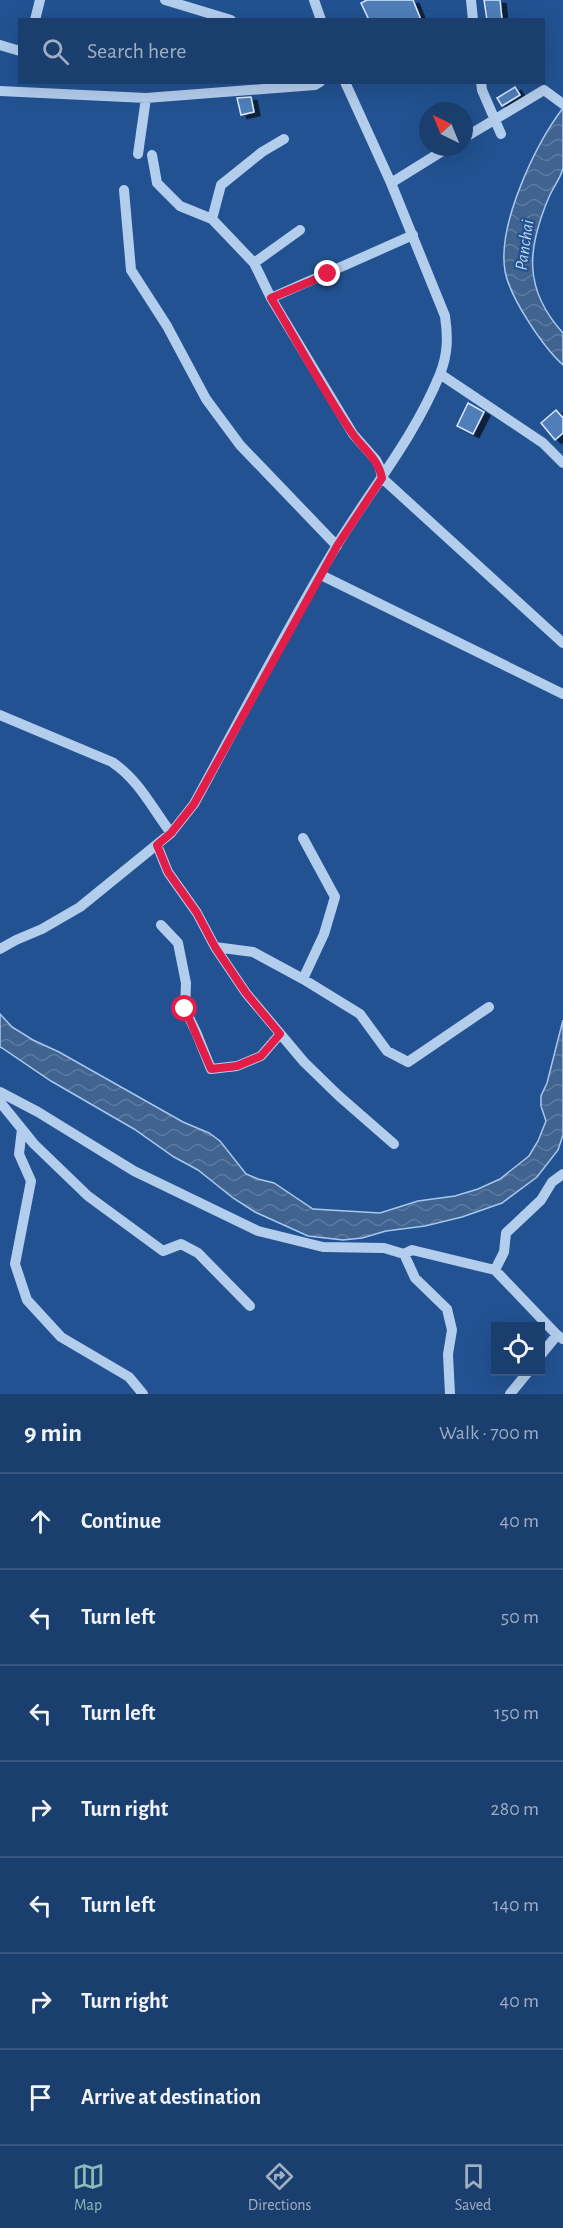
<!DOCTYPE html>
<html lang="en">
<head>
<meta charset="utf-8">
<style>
	:root { --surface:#1a3e6d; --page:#234572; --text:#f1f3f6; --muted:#9faec2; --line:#385780; --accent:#8bbbb9 }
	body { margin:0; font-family:"Alegreya Sans",sans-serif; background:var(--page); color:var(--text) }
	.controls { position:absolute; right:18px; bottom:18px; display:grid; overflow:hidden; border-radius:0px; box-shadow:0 6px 24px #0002 }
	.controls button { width:54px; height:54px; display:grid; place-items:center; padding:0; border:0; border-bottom:2px solid var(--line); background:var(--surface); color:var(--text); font:30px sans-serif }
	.compass { position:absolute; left:419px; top:102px; width:54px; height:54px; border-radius:50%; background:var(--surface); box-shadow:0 6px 24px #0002; rotate:317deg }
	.stop { position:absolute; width:18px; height:18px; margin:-14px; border:4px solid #e11d48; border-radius:50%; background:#fff }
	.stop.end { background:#e11d48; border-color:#fff; box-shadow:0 2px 6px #0008 }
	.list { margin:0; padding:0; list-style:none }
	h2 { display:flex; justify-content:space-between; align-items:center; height:78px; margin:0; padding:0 24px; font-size:26px }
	h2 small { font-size:20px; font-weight:400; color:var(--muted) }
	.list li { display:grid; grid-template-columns:39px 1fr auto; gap:18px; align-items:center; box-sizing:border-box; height:96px; padding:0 24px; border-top:2px solid var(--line) }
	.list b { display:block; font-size:22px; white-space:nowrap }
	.list em { font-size:20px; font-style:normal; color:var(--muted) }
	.icon { flex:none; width:33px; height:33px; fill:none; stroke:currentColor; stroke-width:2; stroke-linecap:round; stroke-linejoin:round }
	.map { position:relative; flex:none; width:563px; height:1394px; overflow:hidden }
	.search { position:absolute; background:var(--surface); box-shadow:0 6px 24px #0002; left:18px; right:18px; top:18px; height:66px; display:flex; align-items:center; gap:15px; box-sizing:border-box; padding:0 21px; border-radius:0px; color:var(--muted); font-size:22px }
	.sheet { height:750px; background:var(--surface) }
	nav { display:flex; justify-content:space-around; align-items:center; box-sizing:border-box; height:84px; border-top:2px solid var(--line); background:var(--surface); font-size:16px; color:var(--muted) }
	nav a { display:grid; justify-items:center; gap:3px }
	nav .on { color:var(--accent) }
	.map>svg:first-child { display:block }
	.water { fill:url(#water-waves); stroke:#a7c8ee; stroke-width:1.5 }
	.building { fill:#4f7eb9; stroke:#d8e7f9; stroke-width:1.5; filter:url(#shadow) }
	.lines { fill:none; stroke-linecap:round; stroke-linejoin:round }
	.minor { stroke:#b3cded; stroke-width:10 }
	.route { stroke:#e11d48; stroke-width:8 }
	.labels { text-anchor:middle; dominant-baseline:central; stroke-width:4.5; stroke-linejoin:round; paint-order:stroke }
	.water-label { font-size:18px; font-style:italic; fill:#bfd7f3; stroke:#225291 }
</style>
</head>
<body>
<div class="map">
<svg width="563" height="1394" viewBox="0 0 563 1394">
	<defs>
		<pattern id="water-waves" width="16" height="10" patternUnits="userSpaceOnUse" patternTransform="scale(1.5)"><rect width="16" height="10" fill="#40638f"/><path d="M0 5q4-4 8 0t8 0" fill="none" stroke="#5d7aa0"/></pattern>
		<filter id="shadow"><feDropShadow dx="6" dy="3.5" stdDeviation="0" flood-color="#0009"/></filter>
	</defs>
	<rect width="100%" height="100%" fill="#225291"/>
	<path class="water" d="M563 108C563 124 563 154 563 168 561 178 553 187 549 197 527 249 523 289 563 333V365C543 347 510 298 505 271 497 225 535 145 563 108Z
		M0 1014 12 1027 33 1040 59 1052 183 1122 209 1133 220 1141 246 1174 258 1179 274 1183 313 1209 380 1213 418 1201 455 1196 478 1189 500 1179 529 1156 538 1141 546 1121 541 1106V1096L547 1083 563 1020V1135L558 1150 537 1177 502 1203 462 1217 425 1226 386 1231 362 1238 343 1240 308 1236 255 1212 233 1198 198 1170 174 1157 134 1129 51 1081 2 1048 0 1047Z"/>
	<path class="building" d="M367 0H413L421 20H369L361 3Z
		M484 0H500L502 20H487Z
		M515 87 520 95 502 106 497 98Z
		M251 97 254 112 241 115 237 98Z
		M468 403 484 412 473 434 457 426Z
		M556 410 563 418V433L555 440 541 423Z"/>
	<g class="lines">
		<path class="minor" d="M165 0 231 20
			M314 0 321 20
			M471 0 473 20
			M35 20 40 0
			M0 45 20 51
			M481 82 482 90 501 134
			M0 91 146 98 315 85 320 82
			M464 138 544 90 563 104
			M138 154 146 98
			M152 155 157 183 180 206 212 219 254 263 271 298 353 434 376 460 380 468 382 478 563 643
			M391 183 449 147
			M124 190 131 270 167 326 206 399 240 445 337 546
			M212 219 221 185 262 152 284 139
			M254 263 300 230
			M271 298 413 235
			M440 374 543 443 563 463
			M321 575 563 694
			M0 715 112 762C139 780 152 808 171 833
			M303 838 335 897 324 934 303 979
			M157 845 168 872 197 913 215 947 246 993 304 1062 339 1096 394 1144
			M161 925 178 943 186 983 185 1009 196 1032 211 1069 237 1066 261 1056 280 1034
			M215 947 253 952 303 979 360 1014 387 1051 408 1062 489 1007
			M0 949 16 940 42 929 80 907 171 833 194 804C241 718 286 629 337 545 372 488 415 436 440 374 448 354 448 337 445 316L391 183 345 82
			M0 1092 38 1112 134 1171 258 1231 323 1247 384 1248 404 1254
			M0 1102 34 1144 88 1196 163 1251 181 1244 198 1253 250 1306
			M22 1129 19 1154 31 1181 15 1264 27 1300 61 1337 129 1377 143 1394
			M495 1270 557 1335 563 1339
			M540 1356 557 1335
			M450 1394 448 1354 452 1330 447 1309 415 1278 404 1254 412 1250 495 1270 504 1252 506 1233 541 1200 552 1182 563 1174
			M510 1394 528 1372"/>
	</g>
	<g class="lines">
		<path class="route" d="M185 1009 211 1069 237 1066 261 1056 280 1034 246 993 215 947 197 913 168 872 157 845 171 833 194 804 337 546 382 478C378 458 363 449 352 433 323 390 298 343 271 298L328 274"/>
	</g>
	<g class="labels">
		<g class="water-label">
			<text transform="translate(525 245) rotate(-82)">Panchai</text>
		</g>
	</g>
</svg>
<div class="controls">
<button><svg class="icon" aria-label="locate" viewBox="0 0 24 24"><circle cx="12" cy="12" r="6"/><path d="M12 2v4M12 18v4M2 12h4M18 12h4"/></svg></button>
</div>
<svg class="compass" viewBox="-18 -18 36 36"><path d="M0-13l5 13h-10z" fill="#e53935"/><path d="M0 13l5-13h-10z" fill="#9faec2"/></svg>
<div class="stop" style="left:185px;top:1009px"></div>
<div class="stop end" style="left:328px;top:274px"></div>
<div class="search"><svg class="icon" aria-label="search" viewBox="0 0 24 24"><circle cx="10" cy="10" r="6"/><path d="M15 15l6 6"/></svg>Search here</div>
</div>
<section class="sheet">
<h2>9 min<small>Walk · 700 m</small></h2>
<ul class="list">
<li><svg class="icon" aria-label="ahead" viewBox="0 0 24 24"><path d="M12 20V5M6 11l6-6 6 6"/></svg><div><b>Continue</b></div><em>40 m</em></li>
<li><svg class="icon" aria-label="left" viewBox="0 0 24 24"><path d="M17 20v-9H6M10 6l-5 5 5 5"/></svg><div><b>Turn left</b></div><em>50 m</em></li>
<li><svg class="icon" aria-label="left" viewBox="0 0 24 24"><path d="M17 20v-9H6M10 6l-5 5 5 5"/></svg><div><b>Turn left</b></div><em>150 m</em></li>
<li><svg class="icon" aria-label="right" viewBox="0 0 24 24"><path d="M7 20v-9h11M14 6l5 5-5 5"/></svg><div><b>Turn right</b></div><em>280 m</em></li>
<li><svg class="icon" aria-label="left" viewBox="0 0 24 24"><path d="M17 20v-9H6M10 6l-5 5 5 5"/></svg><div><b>Turn left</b></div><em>140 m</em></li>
<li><svg class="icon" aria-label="right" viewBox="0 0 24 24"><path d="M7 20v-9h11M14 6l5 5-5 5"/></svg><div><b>Turn right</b></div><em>40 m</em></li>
<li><svg class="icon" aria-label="arrive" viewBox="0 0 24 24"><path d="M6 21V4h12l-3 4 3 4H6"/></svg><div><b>Arrive at destination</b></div></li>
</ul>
</section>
<nav>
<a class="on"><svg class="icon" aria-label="map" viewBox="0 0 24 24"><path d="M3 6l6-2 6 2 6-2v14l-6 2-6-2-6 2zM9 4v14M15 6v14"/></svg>Map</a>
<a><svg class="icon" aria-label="directions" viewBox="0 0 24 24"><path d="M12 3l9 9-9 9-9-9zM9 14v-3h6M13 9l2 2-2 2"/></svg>Directions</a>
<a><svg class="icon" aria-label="saved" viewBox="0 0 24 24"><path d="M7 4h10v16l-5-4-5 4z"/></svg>Saved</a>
</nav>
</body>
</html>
